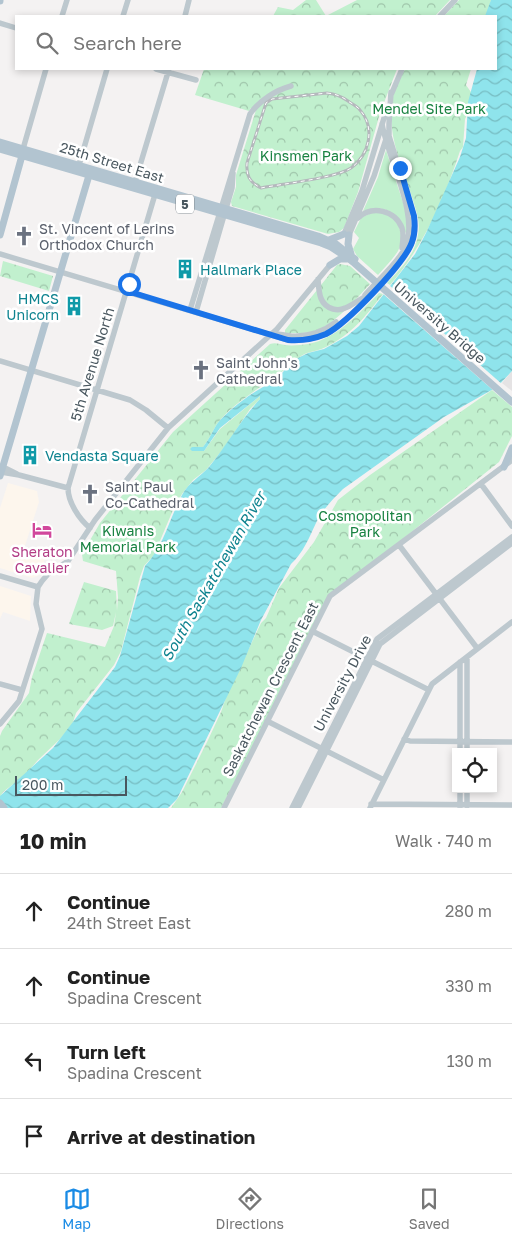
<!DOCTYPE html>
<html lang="en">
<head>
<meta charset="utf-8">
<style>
	:root { --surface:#fff; --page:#f2f2f2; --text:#222; --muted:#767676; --line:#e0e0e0; --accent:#1a8be5 }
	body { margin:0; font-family:"Golos Text",sans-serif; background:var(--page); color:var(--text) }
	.controls { position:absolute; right:15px; bottom:15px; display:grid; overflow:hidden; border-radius:0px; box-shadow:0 2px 8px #0003 }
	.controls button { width:45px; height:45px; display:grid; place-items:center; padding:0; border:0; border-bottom:1px solid var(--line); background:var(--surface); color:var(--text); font:25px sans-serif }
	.scale { position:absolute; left:15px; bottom:12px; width:112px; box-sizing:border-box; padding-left:5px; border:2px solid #49575f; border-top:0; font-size:14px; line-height:18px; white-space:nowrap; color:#49575f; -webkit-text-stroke:4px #fff; paint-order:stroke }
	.stop { position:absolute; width:15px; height:15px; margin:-11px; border:4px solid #1a73e8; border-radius:50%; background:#fff }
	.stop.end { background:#1a73e8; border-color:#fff; box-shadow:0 1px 5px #0008 }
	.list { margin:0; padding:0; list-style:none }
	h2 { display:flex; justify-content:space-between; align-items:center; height:65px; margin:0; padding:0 20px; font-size:21px }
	h2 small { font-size:16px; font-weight:400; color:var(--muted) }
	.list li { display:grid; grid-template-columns:32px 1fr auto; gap:15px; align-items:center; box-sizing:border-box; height:75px; padding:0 20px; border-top:1px solid var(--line) }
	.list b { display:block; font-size:19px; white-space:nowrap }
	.list p { margin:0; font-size:16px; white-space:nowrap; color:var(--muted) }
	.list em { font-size:16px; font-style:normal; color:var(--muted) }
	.icon { flex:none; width:28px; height:28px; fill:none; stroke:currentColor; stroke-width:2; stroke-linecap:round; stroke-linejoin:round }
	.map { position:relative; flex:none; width:512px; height:808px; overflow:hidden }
	.search { position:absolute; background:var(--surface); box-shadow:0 2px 8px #0003; left:15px; right:15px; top:15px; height:55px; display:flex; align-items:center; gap:12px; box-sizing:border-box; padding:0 18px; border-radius:0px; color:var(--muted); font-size:19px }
	.sheet { height:365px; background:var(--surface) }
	nav { display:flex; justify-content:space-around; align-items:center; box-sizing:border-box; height:70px; border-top:1px solid var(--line); background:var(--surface); font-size:14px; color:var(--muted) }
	nav a { display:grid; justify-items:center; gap:2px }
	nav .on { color:var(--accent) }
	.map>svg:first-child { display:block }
	.commercial { fill:#fdf6ed }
	.education { fill:#e5e3e4 }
	.green { fill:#c1f0ce }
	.park { fill:url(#park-crowns) }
	.water { fill:url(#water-waves) }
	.pier { fill:#f4f2f2 }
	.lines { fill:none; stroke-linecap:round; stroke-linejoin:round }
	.minor { stroke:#bdc8ce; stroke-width:5.5 }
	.major { stroke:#b2c4d0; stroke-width:7 }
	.rail-casing { stroke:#b4b8bc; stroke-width:3 }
	.rail { stroke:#fff; stroke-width:1; stroke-dasharray:4; stroke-linecap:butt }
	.major-bridge { stroke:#b2c4d0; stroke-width:7 }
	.route { stroke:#1a73e8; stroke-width:6 }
	.labels { text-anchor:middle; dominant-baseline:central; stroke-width:5; stroke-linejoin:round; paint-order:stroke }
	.shield { fill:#fff; stroke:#80898f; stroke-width:1 }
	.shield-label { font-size:12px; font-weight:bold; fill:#49575f }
	.park-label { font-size:14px; fill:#188241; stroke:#fff }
	.street-label { font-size:14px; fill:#49575f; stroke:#fff }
	.worship-label { font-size:14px; fill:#5b616d; stroke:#fff; text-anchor:start }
	.culture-label { font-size:14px; fill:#0d838f; stroke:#fff; text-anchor:start }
	.hotel-label { font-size:14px; fill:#b23c85; stroke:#fff }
	.water-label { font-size:15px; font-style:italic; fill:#0e838f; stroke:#fff }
</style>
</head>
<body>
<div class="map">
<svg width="512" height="808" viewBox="0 0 512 808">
	<defs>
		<pattern id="park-crowns" width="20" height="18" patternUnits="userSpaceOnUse" patternTransform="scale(1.25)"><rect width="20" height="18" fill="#c1f0ce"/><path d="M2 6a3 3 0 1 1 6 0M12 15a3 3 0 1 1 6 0" fill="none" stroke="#9fc5aa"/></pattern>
		<pattern id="water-waves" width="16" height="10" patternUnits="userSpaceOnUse" patternTransform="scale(1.25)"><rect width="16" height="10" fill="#8fe4ec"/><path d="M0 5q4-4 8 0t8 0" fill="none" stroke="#77bcc2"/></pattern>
	</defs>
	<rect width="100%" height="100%" fill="#f4f2f2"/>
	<path class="commercial" d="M8 483 37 491 39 502 24 549 46 555 40 575 32 578 0 568V508Z
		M0 586 31 596 30 621 3 612 0 619Z"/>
	<path class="education" d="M512 371V391L502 383Z"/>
	<path class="green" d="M386 150 407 215V235C395 213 391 204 363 211L378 177Z
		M371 213C375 213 382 212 386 214 400 219 405 238 398 251 393 259 385 267 378 275L357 256 353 249 359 238 354 232 361 218Z"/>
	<path class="park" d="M306 0H316L326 16H273L278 7 293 10Z
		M357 0H450L435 16H326Z
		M459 0H491L488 16H444Z
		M204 69H397L380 113 358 192 344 228 339 232 328 234 232 206 231 202 236 187V175L256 110 251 108 249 111 195 95Z
		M405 69H471L466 85 473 95 468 113 465 119 463 147 460 151C444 200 424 245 390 285L387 283C400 269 415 255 418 235 421 220 415 208 411 194 401 164 387 133 392 101 394 90 400 79 405 69Z
		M3 261 53 276 49 291 0 276Z
		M340 264 350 266 370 284C356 299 336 323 317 330 307 334 296 333 285 333V330L337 265Z
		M379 293 383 294C365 317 352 334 326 347 320 350 313 351 307 353 299 356 294 363 287 364L284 370C264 386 232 403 217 424 212 432 209 440 203 447H192L204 451 220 429 260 396V399L250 409 224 448 206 470 193 480 182 494 173 510 154 555 144 566 140 577 121 651 114 665 76 713 72 725 59 740 38 760 25 775 3 792 0 797V736L2 731 29 693 32 677 47 633 105 647 114 626 116 612 113 626 102 630 69 624 84 582 116 591 117 611 118 597 116 571 83 561 82 554 100 523 173 432 270 344C275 342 280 344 285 345 292 346 301 345 308 344 337 339 360 312 379 293Z
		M492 390 512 407V436L499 462 330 597 221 808H171L182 792 208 740 221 712 231 683 236 676 261 623 266 618 279 588 314 542 338 500 370 475Z"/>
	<path class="water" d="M491 0H512V371L497 387 444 417 343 489C333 499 322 510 316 523 309 538 303 553 291 564L261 620 241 668 177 799 168 808H0V796L53 748 115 667 120 656 145 566C164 546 169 519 182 495 189 482 200 477 209 467 227 445 241 419 260 399V396L220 428 204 451H192L190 449 192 447H203C209 440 212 432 217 424 224 415 236 405 246 398 257 389 283 379 287 365L292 364 298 358 308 353 324 349 347 336 359 326 415 254 426 233 460 157 466 138 468 102 477 69H496V16H485Z"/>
	<path class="pier" d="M389 285 503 385 494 391 382 293Z"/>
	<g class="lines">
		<path class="minor" d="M62 16 67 0
			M123 16 128 0
			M185 16 189 0
			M440 16 455 0
			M0 23 16 28
			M156 69 196 80
			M391 95 402 69
			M23 149 46 69
			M79 165 107 69
			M135 182 169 69
			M358 218C372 205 395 210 402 228 404 234 403 241 402 248
			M344 234 362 191 387 108
			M349 235 374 176 386 139
			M0 254 288 340C301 341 314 339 326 334 346 324 404 263 412 242 415 234 415 224 414 216L389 136V124L391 92
			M318 279C319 292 319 305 333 309 337 310 341 310 345 308 351 306 357 301 363 298
			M365 295C376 282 398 263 405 248 420 216 388 159 382 124
			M190 310 250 114C259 101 276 90 291 86
			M196 312 232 188 233 173
			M272 334C279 334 284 335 291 336 307 337 323 332 336 322
			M0 361 130 400 146 410 168 428
			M3 467 17 474
			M1 472 19 475 68 488
			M481 484 512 526
			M90 528C79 519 68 502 68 488L156 191
			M399 545 477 648
			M0 576 38 587
			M312 631 429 690
			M467 657V752
			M460 662V752
			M0 684 22 690
			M267 721 384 780
			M0 724 19 701 42 629 36 604 38 587 42 581 48 574 68 561 95 520 168 428 277 329 330 265
			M404 739 410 741 512 742
			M460 789V807
			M371 804 512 805
			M467 806V789
			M224 808 330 596 512 460
			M292 808 377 639 512 537
			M298 808 380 644 512 543
			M370 808 432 684 512 622"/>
		<path class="major" d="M0 1V0
			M0 142 318 236 336 244 355 259
			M0 149 321 243 331 247 352 261
			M0 235 23 152
			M349 235 348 244 351 254
			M329 240 344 234
			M330 265 340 259H348
			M504 467 512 448
			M0 476 90 172
			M0 803 4 808"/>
		<defs>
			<path id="rail" d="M327 93C336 94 341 96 348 101 352 104 357 106 360 110 376 128 369 155 351 168 336 178 281 184 261 188 249 182 246 175 247 163L266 103 272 99Z"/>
		</defs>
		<use href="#rail" class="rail-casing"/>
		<use href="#rail" class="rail"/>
		<path class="major-bridge" d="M352 261 512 402"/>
	</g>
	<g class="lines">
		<path class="route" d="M129 284 127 291 288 340C301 341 314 339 326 334 346 324 405 263 412 242 415 234 415 224 414 216L400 168"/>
	</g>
	<defs>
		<symbol id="church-bare" viewBox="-9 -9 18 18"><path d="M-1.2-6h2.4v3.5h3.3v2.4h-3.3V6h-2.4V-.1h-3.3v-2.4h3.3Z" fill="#6b7280" stroke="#fff" stroke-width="2.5" paint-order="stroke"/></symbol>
		<symbol id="building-bare" viewBox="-9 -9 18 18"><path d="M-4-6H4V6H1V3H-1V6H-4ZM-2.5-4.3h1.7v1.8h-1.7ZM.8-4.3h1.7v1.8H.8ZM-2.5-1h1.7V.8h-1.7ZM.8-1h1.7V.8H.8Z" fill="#0f9aa8" stroke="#fff" stroke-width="2.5" paint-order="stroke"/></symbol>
		<symbol id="hotel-bare" viewBox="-9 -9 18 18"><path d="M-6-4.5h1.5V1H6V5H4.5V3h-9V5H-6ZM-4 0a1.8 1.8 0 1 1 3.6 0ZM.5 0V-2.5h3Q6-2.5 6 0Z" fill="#d1479c" stroke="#fff" stroke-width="2.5" paint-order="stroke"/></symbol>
	</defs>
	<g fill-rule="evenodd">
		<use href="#church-bare" x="10" y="222" width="28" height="28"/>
		<use href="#building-bare" x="171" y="255" width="28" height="28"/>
		<use href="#building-bare" x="60" y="292" width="28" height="28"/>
		<use href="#church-bare" x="187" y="356" width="28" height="28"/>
		<use href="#building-bare" x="16" y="441" width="28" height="28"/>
		<use href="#church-bare" x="76" y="480" width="28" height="28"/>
		<use href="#hotel-bare" x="28" y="516" width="28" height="28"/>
	</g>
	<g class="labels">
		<rect class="shield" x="176" y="194.5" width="18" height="19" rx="4"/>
		<g class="shield-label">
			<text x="185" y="204">5</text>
		</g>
		<g class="park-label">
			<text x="429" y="108">Mendel Site Park</text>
			<text x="306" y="155">Kinsmen Park</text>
			<text x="365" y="515">Cosmopolitan<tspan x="365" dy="16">Park</tspan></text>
			<text x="128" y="530">Kiwanis<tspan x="128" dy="16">Memorial Park</tspan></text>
		</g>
		<g class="street-label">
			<text transform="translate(112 162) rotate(17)">25th Street East</text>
			<text transform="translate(440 322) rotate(41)">University Bridge</text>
			<text transform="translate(92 364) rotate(-73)">5th Avenue North</text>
			<text transform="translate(342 683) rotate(-62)">University Drive</text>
			<text transform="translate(270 689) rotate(-63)">Saskatchewan Crescent East</text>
		</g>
		<g class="worship-label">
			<text x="39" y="228">St. Vincent of Lerins<tspan x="39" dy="16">Orthodox Church</tspan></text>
			<text x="216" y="362">Saint John's<tspan x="216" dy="16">Cathedral</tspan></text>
			<text x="105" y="486">Saint Paul<tspan x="105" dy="16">Co-Cathedral</tspan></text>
		</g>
		<g class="culture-label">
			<text x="200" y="269">Hallmark Place</text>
			<text x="59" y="298" text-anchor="end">HMCS<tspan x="59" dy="16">Unicorn</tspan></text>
			<text x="45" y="455">Vendasta Square</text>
		</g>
		<g class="hotel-label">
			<text x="42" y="551">Sheraton<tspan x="42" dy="16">Cavalier</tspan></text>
		</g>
		<g class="water-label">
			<text transform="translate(213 576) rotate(-60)">South Saskatchewan River</text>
		</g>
	</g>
</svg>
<div class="controls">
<button><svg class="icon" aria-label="locate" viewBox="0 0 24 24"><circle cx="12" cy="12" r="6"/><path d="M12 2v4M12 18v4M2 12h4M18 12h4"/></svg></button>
</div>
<div class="scale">200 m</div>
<div class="stop" style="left:129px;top:284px"></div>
<div class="stop end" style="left:400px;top:168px"></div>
<div class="search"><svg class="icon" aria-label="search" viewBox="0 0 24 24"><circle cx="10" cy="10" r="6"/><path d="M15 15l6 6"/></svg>Search here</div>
</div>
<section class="sheet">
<h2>10 min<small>Walk · 740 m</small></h2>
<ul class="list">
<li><svg class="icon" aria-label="ahead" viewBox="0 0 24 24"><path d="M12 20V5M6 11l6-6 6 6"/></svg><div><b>Continue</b><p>24th Street East</p></div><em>280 m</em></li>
<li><svg class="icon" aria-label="ahead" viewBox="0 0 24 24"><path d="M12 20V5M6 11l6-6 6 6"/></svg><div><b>Continue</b><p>Spadina Crescent</p></div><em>330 m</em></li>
<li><svg class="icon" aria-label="left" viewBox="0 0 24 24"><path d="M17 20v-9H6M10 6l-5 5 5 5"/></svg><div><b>Turn left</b><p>Spadina Crescent</p></div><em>130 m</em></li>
<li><svg class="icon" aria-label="arrive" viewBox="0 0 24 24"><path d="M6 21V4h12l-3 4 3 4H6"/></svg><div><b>Arrive at destination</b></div></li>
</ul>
</section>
<nav>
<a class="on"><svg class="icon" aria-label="map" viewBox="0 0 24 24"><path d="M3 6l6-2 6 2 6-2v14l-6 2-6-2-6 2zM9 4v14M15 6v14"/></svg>Map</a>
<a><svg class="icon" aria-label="directions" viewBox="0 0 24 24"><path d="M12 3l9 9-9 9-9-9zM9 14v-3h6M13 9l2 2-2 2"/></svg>Directions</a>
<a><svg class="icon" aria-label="saved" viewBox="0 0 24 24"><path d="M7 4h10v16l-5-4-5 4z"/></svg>Saved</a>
</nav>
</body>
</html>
